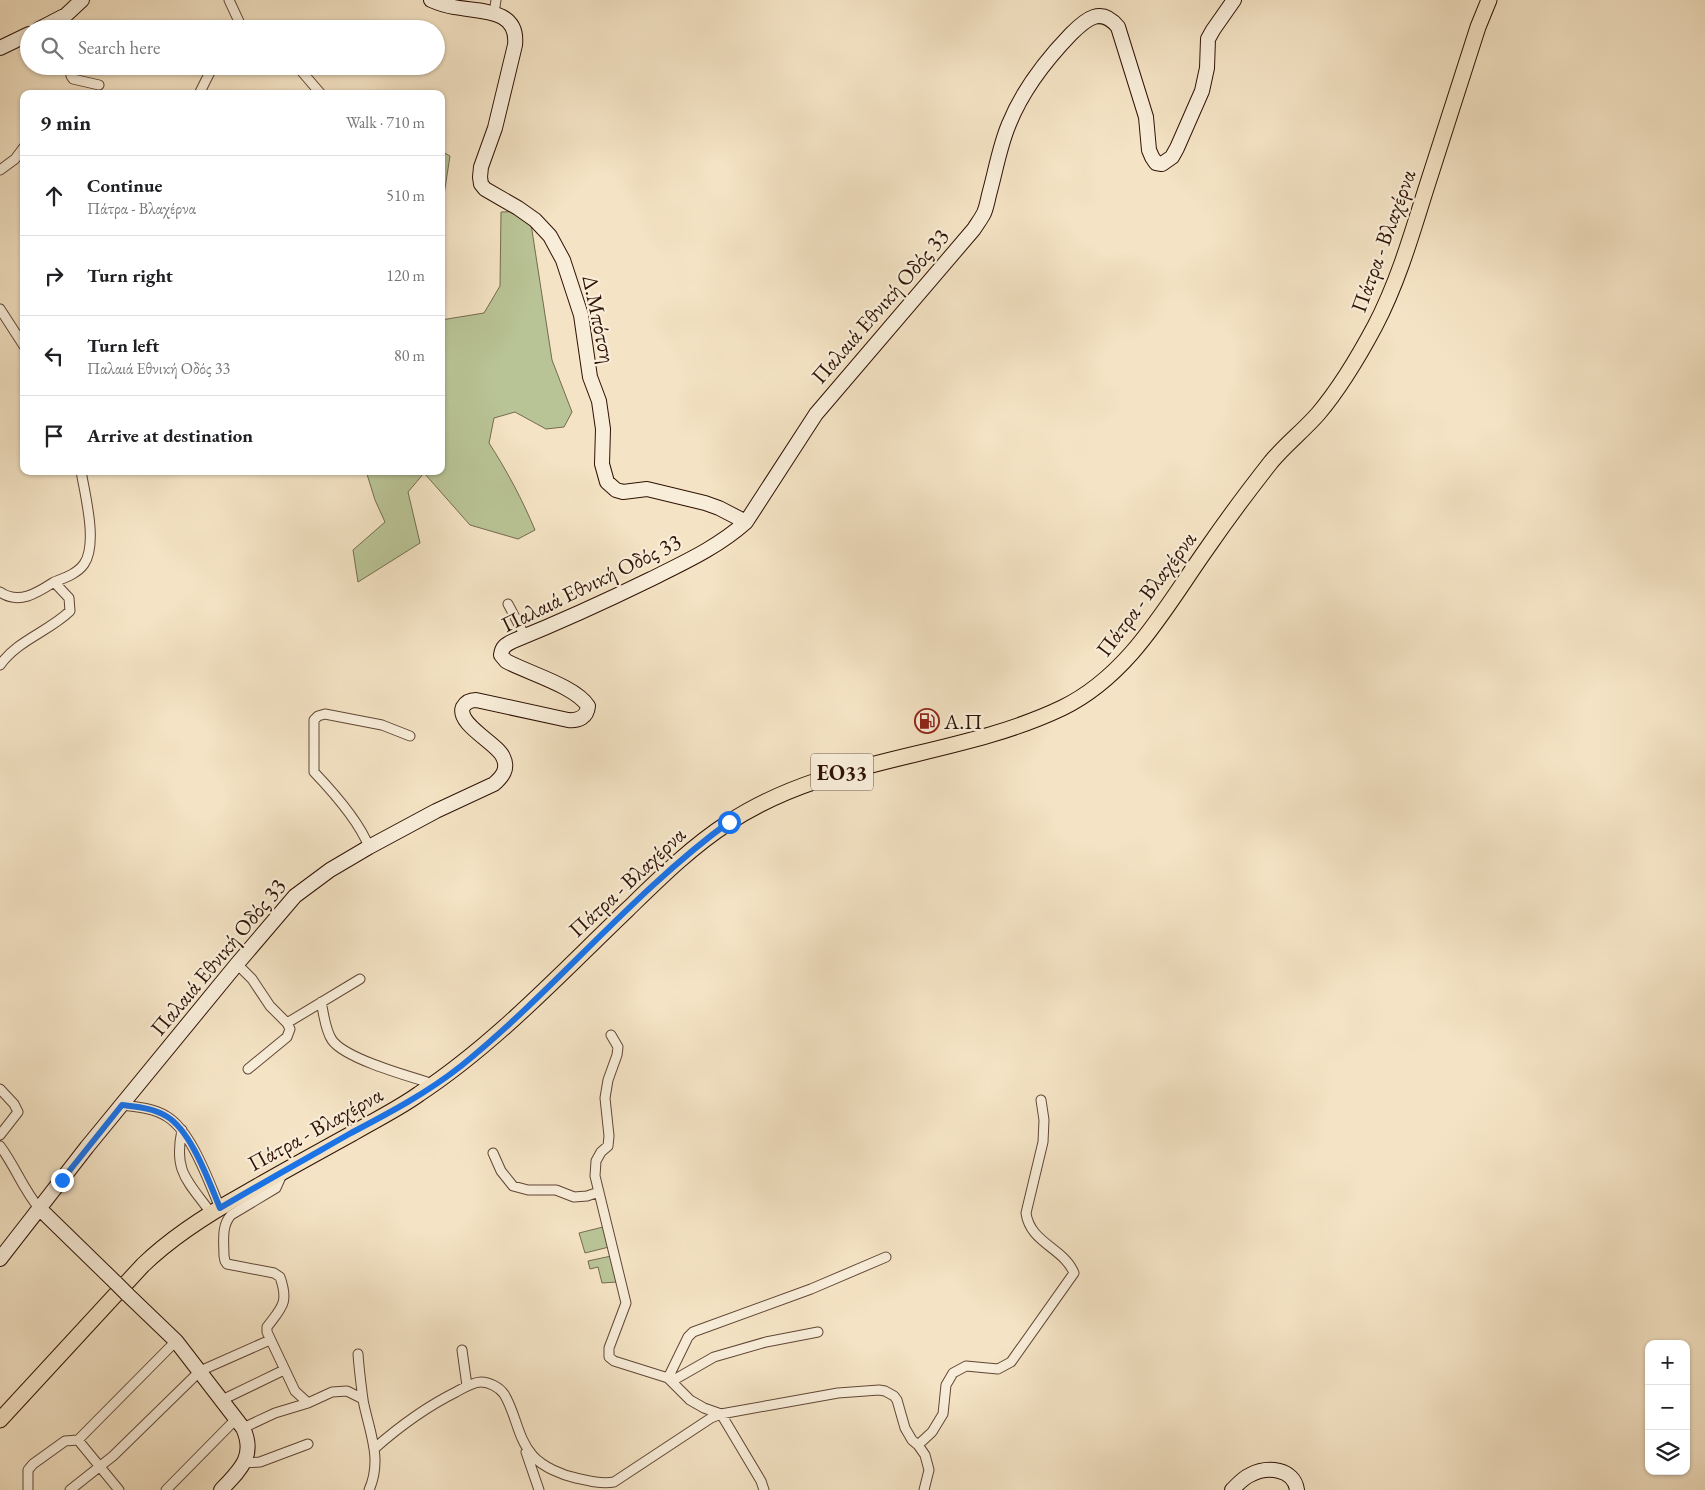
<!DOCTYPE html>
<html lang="en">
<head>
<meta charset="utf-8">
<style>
	:root { --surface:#fff; --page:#f2f2f2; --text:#202124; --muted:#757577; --line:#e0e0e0 }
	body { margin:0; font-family:"EB Garamond",serif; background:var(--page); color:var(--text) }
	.controls { position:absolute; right:15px; bottom:15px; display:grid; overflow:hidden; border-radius:10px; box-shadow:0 1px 4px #0004 }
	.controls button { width:45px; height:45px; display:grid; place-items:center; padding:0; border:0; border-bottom:1px solid var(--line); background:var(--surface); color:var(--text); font:25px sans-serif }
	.stop { position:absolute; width:15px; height:15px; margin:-11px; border:4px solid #1a73e8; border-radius:50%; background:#fff }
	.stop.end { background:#1a73e8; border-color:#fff; box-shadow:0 1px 5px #0008 }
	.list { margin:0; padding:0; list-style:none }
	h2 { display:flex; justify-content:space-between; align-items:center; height:65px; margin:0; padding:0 20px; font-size:21px }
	h2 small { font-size:16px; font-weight:400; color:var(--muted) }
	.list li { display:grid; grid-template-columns:32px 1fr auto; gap:15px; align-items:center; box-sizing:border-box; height:80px; padding:0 20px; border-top:1px solid var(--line) }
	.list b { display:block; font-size:19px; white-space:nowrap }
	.list p { margin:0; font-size:16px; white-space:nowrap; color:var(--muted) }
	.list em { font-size:16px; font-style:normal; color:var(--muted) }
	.icon { flex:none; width:28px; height:28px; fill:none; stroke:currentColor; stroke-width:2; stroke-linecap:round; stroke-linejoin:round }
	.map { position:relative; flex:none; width:1705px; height:1490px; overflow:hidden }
	.search { position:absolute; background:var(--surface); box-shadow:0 1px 4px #0004; left:20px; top:20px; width:425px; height:55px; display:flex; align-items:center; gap:12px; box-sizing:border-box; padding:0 18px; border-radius:28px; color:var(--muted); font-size:19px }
	.panel { position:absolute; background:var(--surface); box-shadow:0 1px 4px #0004; left:20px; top:90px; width:425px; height:385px; border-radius:10px }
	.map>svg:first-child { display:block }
	.green { fill:#b9c496; stroke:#746b4e }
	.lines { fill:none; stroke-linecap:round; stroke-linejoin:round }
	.street-casing { stroke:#614635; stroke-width:11 }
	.secondary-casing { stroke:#301205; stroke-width:16 }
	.primary-casing { stroke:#301205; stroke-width:17 }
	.street { stroke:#f8edd9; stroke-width:9 }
	.secondary { stroke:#f8edd9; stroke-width:14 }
	.primary { stroke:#f4e3c4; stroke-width:15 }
	.secondary-bridge-casing { stroke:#301205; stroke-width:16; stroke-linecap:butt }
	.secondary-bridge { stroke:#f8edd9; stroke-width:14 }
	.route { stroke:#1a73e8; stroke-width:6 }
	.labels { text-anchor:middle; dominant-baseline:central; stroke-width:4.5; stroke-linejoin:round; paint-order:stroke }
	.shield { fill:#f8edd9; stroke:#6c5445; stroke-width:1 }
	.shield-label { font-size:21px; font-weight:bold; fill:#301205 }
	.street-label { font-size:22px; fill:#301205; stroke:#f8edd9 }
	.poi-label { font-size:22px; fill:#301205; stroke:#f8edd9; text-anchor:start }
</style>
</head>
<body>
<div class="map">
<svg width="1705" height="1490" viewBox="0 0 1705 1490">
	<rect width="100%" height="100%" fill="#f4e3c4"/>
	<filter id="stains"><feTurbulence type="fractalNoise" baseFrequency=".004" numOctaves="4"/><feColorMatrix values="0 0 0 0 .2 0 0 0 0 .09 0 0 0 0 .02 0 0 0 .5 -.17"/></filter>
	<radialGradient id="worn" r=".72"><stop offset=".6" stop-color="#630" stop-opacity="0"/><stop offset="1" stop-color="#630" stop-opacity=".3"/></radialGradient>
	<path class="green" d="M441 151 450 156 441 214Z
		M529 211 552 360 572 412 564 427 546 429 515 412 494 418 489 443C507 471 522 499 535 530L518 539 470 525 424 473 408 492 420 543 358 582 353 550 385 522 375 500 366 471H441V320L484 313 500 286 501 212Z
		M603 1227 609 1247 585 1253 579 1233Z
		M611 1256 617 1282 602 1283 598 1267 590 1269 588 1261Z"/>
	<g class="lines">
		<defs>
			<path id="street" d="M229 0 242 28 245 29
				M494 13 496 0
				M74 66 71 76 73 79 99 85
				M297 66 321 94
				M199 94 213 66
				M0 170 15 159 24 147
				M0 309 24 346
				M0 592C19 605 37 593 54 582
				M508 604 525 636
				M0 665C18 640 48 632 70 611L69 598 54 582C64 578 77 574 84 564 98 544 85 495 81 471
				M369 847C359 821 334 793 314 772V720L318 716 325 714 382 725 410 736
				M237 964 252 979 270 1006 287 1023 290 1029 287 1037 248 1069
				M321 1002C324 1014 325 1030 332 1040 345 1059 411 1077 434 1084
				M287 1023 360 979
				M611 1035 618 1047 617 1055 608 1080 605 1098 609 1136 608 1146 601 1152 596 1161 595 1176 626 1303 609 1348V1357L614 1361 668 1378 690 1400 704 1408 721 1414 761 1481 764 1490
				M0 1089 14 1104 18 1112 0 1135
				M122 1105C137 1107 153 1108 166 1116 191 1130 209 1182 220 1208
				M182 1130C173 1172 188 1181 211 1213
				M0 1146C15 1166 23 1189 39 1208
				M493 1153 501 1171 513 1186 528 1190H556L574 1197 587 1196 599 1192
				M283 1172 276 1188 231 1215C221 1226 224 1242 224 1256L225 1261 227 1264 274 1273 280 1277C289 1303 282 1307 267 1327V1332L295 1391 308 1403
				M462 1350 467 1386
				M358 1354C359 1369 361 1384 363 1400 369 1431 383 1459 369 1490
				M668 1378 688 1337 693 1332 811 1289 886 1257
				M672 1381 714 1357 766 1342 818 1332
				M222 1400 284 1370
				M243 1428 275 1413 308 1403 332 1392 347 1391 363 1399
				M78 1440 119 1490
				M918 1445 932 1432 943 1414 946 1385 953 1373 966 1366 998 1369 1011 1362 1074 1273C1064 1248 1030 1243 1026 1213L1043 1142 1044 1120 1041 1100
				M375 1448C400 1426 426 1407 456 1392 463 1388 473 1382 481 1382 489 1382 499 1387 504 1394 516 1413 517 1438 533 1456 543 1467 562 1475 576 1478 589 1481 601 1484 614 1482L711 1418 721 1414 838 1393 879 1390 885 1391 894 1396 897 1400 905 1428 912 1440 918 1445 925 1455 929 1470 924 1490
				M526 1452 539 1490
				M244 1463 260 1462 308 1444
				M28 1490V1470L33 1464 65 1441 78 1440 176 1341
				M70 1490 113 1456 200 1371 270 1340
				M166 1490 236 1419"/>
			<path id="secondary" d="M431 0C438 3 446 6 454 7 479 12 519 8 515 45L495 128 481 167 480 177 481 184 485 189 518 208 535 220 550 236 563 260 581 315 590 377 599 401 603 429 602 464 607 482 616 490 623 492 647 489 705 503 719 508 746 522
				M39 29 66 15 82 0
				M0 48 29 34
				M39 1208 116 1283
				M0 1259 87 1147 237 964 295 896 330 870 369 847 436 811 494 784C502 777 509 769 503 757 497 743 456 724 463 707 466 702 470 700 476 700L568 720C579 721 587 717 588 706 575 686 528 673 506 661L501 655C502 647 505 645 513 641 560 622 606 601 651 579 685 562 718 547 746 522L816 414 974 229C977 224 981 219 984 213 987 206 988 198 990 191 996 169 1000 145 1009 124 1023 89 1045 61 1071 34 1086 19 1101 6 1118 27L1146 117 1149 150 1152 157 1156 163 1162 164 1172 157 1177 148 1202 91 1207 68 1208 39 1213 30 1234 0
				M127 1294 176 1341 243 1428C256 1456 240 1470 221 1490
				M1232 1490C1237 1485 1243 1478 1250 1475 1267 1466 1294 1468 1297 1490"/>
			<path id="primary" d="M0 1420 143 1265C173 1236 208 1214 244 1194 280 1173 317 1153 353 1133 375 1120 398 1109 419 1094 496 1043 560 974 627 910 659 879 691 847 728 823 829 756 955 759 1062 708 1130 675 1166 606 1208 547 1228 518 1249 490 1271 462 1285 445 1303 431 1318 414 1340 388 1359 356 1375 326 1397 284 1411 237 1425 192 1443 137 1460 82 1478 27L1489 0"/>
		</defs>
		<use href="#street" class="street-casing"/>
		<use href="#secondary" class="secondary-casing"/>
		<use href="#primary" class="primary-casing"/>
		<use href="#street" class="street"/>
		<use href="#secondary" class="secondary"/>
		<use href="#primary" class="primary"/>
		<defs>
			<path id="secondary-bridge" d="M116 1283 127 1294"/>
		</defs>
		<use href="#secondary-bridge" class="secondary-bridge-casing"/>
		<use href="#secondary-bridge" class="secondary-bridge"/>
	</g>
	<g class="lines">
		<path class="route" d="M62 1180 122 1105C137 1107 153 1108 166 1116 191 1130 209 1182 220 1208 264 1182 307 1158 351 1133 389 1113 427 1093 461 1066 555 990 631 894 729 822"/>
	</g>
	<defs>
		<symbol id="fuel-ring" viewBox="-11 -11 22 22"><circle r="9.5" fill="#f8edd9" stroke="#8f2418" stroke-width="1.5"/><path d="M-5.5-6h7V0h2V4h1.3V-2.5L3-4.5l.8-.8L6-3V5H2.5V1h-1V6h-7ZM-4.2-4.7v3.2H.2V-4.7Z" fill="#8f2418"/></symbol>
	</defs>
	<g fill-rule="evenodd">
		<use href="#fuel-ring" x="913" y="707" width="28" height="28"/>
	</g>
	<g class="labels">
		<rect class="shield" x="811" y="753.5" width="62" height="37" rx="4"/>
		<g class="shield-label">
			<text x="842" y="772">ΕΟ33</text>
		</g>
		<g class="street-label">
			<text transform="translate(1383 241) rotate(-70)">Πάτρα - Βλαχέρνα</text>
			<text transform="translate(880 306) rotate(-49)">Παλαιά Εθνική Οδός 33</text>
			<text transform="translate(599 319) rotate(78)">Δ.Μπότση</text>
			<text transform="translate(591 583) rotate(-26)">Παλαιά Εθνική Οδός 33</text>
			<text transform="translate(1146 594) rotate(-53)">Πάτρα - Βλαχέρνα</text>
			<text transform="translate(627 882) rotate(-43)">Πάτρα - Βλαχέρνα</text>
			<text transform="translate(218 957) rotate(-50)">Παλαιά Εθνική Οδός 33</text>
			<text transform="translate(315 1129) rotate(-29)">Πάτρα - Βλαχέρνα</text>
		</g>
		<g class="poi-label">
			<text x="944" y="721">Α.Π</text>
		</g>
	</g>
	<rect width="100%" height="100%" filter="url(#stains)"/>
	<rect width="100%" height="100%" fill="url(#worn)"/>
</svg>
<div class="controls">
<button>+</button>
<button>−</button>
<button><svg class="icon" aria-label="layers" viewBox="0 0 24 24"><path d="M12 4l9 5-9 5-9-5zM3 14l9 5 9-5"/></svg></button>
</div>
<div class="stop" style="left:729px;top:822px"></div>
<div class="stop end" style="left:62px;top:1180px"></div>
<div class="search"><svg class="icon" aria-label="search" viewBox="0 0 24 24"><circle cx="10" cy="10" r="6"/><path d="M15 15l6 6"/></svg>Search here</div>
<section class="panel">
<h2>9 min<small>Walk · 710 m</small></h2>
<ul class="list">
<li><svg class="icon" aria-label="ahead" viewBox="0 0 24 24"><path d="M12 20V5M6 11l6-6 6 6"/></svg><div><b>Continue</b><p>Πάτρα - Βλαχέρνα</p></div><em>510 m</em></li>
<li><svg class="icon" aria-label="right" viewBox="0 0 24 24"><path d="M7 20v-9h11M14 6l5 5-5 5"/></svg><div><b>Turn right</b></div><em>120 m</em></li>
<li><svg class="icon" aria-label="left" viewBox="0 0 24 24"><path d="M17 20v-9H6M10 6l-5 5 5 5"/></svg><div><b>Turn left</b><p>Παλαιά Εθνική Οδός 33</p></div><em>80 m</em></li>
<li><svg class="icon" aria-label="arrive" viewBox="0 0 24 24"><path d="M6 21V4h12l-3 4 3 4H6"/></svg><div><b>Arrive at destination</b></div></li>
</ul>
</section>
</div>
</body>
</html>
